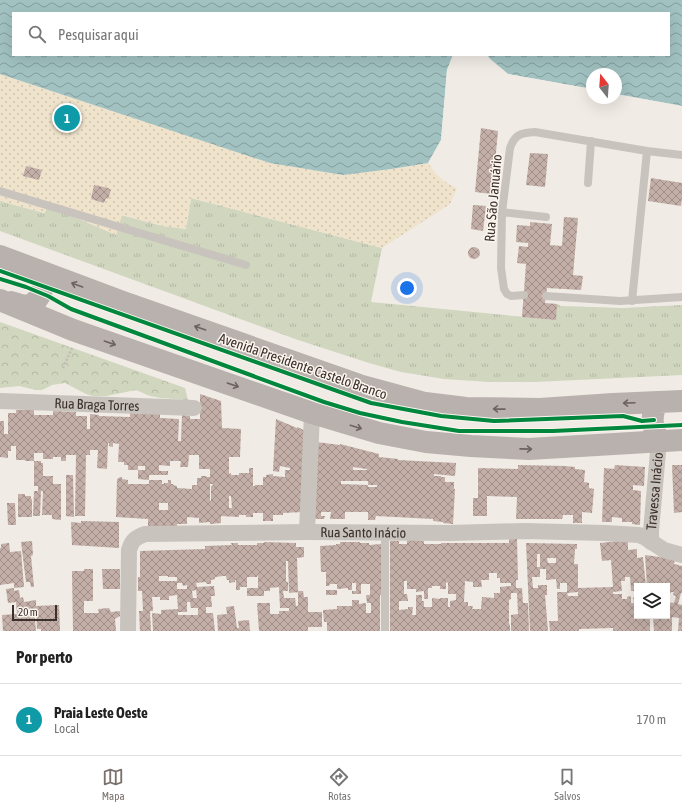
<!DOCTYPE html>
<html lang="pt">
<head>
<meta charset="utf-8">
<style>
	:root { --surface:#fff; --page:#f2f2f2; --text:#222; --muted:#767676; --line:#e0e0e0; --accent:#7a716c }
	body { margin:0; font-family:"Asap Condensed",sans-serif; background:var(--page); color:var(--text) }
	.controls { position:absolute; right:12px; bottom:12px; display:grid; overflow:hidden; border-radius:0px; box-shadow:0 4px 16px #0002 }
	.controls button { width:36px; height:36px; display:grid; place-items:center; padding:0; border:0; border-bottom:1px solid var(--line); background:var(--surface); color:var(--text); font:20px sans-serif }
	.compass { position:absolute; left:586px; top:68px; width:36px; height:36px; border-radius:50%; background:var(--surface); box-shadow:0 4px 16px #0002; rotate:343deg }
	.scale { position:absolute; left:12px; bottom:10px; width:45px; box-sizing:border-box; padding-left:4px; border:2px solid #3b302b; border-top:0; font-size:11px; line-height:14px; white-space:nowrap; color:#3b302b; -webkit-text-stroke:3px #fbf5ee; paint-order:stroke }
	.you { position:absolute; left:407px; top:288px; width:14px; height:14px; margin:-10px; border:3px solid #fff; border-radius:50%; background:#1a73e8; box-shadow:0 0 0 6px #1a73e833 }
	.badge { display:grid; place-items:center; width:26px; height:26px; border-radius:50%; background:var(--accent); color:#fff; font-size:13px; font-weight:700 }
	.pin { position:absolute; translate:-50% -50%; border:2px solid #fff; box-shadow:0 1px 4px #0006 }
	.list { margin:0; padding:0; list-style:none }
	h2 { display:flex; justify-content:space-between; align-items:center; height:52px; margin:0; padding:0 16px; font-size:17px }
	h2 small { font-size:13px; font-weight:400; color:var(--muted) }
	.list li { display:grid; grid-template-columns:26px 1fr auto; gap:12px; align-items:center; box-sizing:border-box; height:72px; padding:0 16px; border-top:1px solid var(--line) }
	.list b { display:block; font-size:15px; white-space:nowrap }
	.list p { margin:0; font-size:13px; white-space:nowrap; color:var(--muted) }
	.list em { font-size:13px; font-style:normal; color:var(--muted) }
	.icon { flex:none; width:22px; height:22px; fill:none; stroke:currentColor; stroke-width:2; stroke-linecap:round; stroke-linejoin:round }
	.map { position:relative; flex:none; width:682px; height:631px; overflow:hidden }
	.search { position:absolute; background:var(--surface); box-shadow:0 4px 16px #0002; left:12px; right:12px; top:12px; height:44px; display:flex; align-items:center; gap:10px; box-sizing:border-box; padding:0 14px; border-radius:0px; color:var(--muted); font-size:15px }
	.sheet { height:124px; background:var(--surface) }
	nav { display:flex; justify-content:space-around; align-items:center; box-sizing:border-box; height:56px; border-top:1px solid var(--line); background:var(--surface); font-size:11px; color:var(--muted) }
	nav a { display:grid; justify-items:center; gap:2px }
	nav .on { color:var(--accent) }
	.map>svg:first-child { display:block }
	.grass { fill:url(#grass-tufts) }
	.sand { fill:url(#sand-dots) }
	.park { fill:url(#park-crowns) }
	.water { fill:url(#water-waves) }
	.pier { fill:#f0ebe5 }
	.building { fill:url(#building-cross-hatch); fill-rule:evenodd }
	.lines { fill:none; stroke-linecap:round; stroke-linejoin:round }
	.path { stroke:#c2bbb6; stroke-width:2.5; stroke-dasharray:2 2; stroke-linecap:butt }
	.service { stroke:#c9c3be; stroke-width:8 }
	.minor { stroke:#c9c3be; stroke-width:16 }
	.primary { stroke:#b8b1ad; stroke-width:22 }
	.cycleway-casing { stroke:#fbf5ee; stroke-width:6 }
	.cycleway { stroke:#00873e; stroke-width:4 }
	.oneway { stroke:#6d645f }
	.labels { text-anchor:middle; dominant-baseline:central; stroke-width:3; stroke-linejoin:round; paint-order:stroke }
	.street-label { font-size:14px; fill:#3b302b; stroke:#fbf5ee }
</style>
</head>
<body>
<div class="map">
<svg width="682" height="631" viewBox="0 0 682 631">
	<defs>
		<pattern id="grass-tufts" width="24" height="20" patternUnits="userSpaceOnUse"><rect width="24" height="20" fill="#d1d6bf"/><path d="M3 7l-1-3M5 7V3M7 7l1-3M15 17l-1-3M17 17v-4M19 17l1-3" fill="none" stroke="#b4b8a4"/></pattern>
		<pattern id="sand-dots" width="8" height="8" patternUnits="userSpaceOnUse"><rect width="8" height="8" fill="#efe3cc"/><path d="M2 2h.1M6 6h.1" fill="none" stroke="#cec3af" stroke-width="1.8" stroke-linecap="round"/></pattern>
		<pattern id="park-crowns" width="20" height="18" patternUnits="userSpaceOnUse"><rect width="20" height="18" fill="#d1d6bf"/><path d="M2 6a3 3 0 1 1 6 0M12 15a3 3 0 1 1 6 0" fill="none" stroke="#b4b8a4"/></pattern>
		<pattern id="water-waves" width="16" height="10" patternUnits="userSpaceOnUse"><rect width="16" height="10" fill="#a1c2c1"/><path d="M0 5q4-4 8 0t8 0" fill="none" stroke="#849e9d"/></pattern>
		<pattern id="building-cross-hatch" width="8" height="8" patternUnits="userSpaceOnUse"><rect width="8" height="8" fill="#c3afa7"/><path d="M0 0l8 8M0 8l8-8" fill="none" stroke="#a08f88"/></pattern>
	</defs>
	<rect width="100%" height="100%" fill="#f0ebe5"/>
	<path class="grass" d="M191 198 382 248 371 302 555 320 557 304 561 306 623 308 682 305V375L535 382H489L444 379 401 372 369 363 298 340 0 231V201L44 213 47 205 116 235 121 215 163 226 186 229Z"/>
	<path class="sand" d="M0 74 270 163 343 175 391 169 428 163C437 176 442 181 457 188L450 204 382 248 191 198 186 229 163 226 122 215 116 235 47 205 45 213 0 201Z"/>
	<path class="park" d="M0 322 185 388 188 400 161 398 150 396 136 390 106 396H93L86 394 65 383 52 385 42 390H36L19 386 0 388Z"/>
	<path class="water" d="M0 0H682V106L616 94V74H592V89L508 74 490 59 487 55H669V13H13V55H453L447 70 441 140 428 163 391 169 343 175 270 163 0 74Z"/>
	<path class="pier" d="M453 55H455L449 70 443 140 429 165 428 163 441 140 447 70Z
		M485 55H487L490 59 508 74 592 89V91L507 76 489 60Z
		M616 94 682 106V108L616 96Z"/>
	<path class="building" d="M481 128 498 131 492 194 475 192Z
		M530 153 548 154 545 187 526 185Z
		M26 166 42 170 39 180 23 176Z
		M651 178 682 183V198L681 206 648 201Z
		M94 185 108 188 111 190 108 199 106 198 104 203 91 199Z
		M473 205 486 206 483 231 471 229Z
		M564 217 578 218 573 275 583 276 581 290 547 288 545 303 557 304 556 320 522 317 526 264 517 263 519 246 528 247V243L516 242 517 225 530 226V222L552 224 550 245 562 246Z
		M468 253a6 6 0 1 1 12 0a6 6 0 1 1-12 0Z
		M200 394 221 401 222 428 241 429 240 457H229V474L231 473V475H239V473H249V468H253V486H255V485H263V477H266V475L273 474V476L285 477V470H290V468L280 466 279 472 273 471 276 419 297 428V427L306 431 303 512 283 513V515H273V521H263V513H253V517H246V515H239V517L221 516V523L210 524V522L199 523V518L187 517V524H177V526H148V519L116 517 117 479 119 478 120 477H122V479L128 480V484H149V480L138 479V470H128V465H124V462H118L119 444 113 443V447L109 446V443H108L107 469 97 468 98 450H90V455H86L85 516H75L76 455H66V461H61V457H53V459H43V453H34V461H41V463H43V476H53V484H61V520L52 519V515H42L43 491H41L40 516H33L34 491H38V486H34V461H25V460H16V446H11V451H8V458L0 457V421H4V434H8V413H16V410H25V408L34 409V415H53V411L76 412V416H87V429H90V414L99 415V416L130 417V413L160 414V418L179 419 178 441H181L182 415 190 416V419H200ZM189 455H199V469H210V477H206L207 476H201V478H197V485H192V489L177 488V486L173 485V484H171V480H168V483H164V484H162V480H149V475H168V471H159V465L170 466V461H181L180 467H188ZM138 466H145V470H138ZM210 484H213L212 486H211V501H210ZM229 496H231L232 508H229ZM159 503H168V510H159Z
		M316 442 340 445V444L379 454V457L398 459V460L456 463 455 476 434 474V476H441V477H445V482H454V489H455L453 524 443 523V522L433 521V519L376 516 375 520H368V512H345V519H330L331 512H321V516H325L324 519H312ZM353 467 367 469V470H353ZM341 481H368V485H377V487H368V485L341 484Z
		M518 465 565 466 575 467V469L585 470 584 482 589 483V488L594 489 592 513 582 512V523H573V515H563L562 519H516L517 497 487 496V516H473V498H478V468L518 469Z
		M615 465 645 467 644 486 633 485V490L641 491 640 525 632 524V522H622V518L612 517V522H602L604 468 614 469Z
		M672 465H682V512L674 513Z
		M66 475H73L74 517 66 516Z
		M18 494H25V496H31V499H32V517H18Z
		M7 503H15L16 525H8Z
		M81 521 119 522V548L72 545 71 522 81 523Z
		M407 539 424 541V544H441V543H509V539H517L518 580H516V588H522L523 603H528L529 631H511V615L518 614 517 593H511V599L509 600V624L510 625V631H390V541H399V544H407ZM489 573H497V578H500V583H511V586L500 587V593H494V598L482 597 481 609H472L473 606H468V602H464L465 581 473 582V587H482L481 580H489ZM404 581H407V589H416V592L424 591V599H428V588H432V586H440V589H446V582L448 583V594H456V600L450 601V607H448V598H440V599L432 598V607H424V601H422V595H416V615H412L413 607H408V609L399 610V601H408L407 594H404Z
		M32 541 33 555 31 556 34 587H31L30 582H26L21 542Z
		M618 541H628V550L637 549V558L643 557 646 586H637V587H635V591H631L630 577H625V581H621L622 591 613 592V594H622V599H627V597L631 596V603H634L633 597H637V616H650V631H613V628L579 629V631H550L549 621H558L557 592H567V583H560V589H557L556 579 546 580V569H540V577H532L533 588H538V585H547V595H545L548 631H530L526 543 577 544V549H575L574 564H578V588L613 587 611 560 602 561 600 543ZM537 554H540V567H537ZM547 558H556V563H548ZM578 592V596H568L567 593Z
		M264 542 296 543V547H304V557L297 558 298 592 289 593 288 561H286V582H288V591H283L284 598H295L296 606H298V591H303L304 597H308V612H322V627H308V631H259L257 603H270V614H279V611H289V608H280L279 587 270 588V591H264V596H247V588H258V576L257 575V577H247V587H240V590H236V580H235V582L229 583V580H227L226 576H223L215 577V579L211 580V584H207L206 582 196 583 197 587 214 586 215 596H211L212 607H206V613H213L215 631H153L152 613 161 614V610L178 609 177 595 169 596V600H160V597H152L153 611H150L151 631H140L139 611H143L142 591H138V577H140V551L205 549V546L232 545 231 543H238V545H257V543H264ZM159 576H168V577H177V581H159ZM177 583H182L183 586 187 585V589H177ZM196 590 197 598H193L192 591ZM187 602H190L191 608H198V615H178V612H187Z
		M340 542H360V543H369V545L381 544V595H380V631H327V622H324L323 610 337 609V606H352V600H359V604L366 603V613H371V603H367L366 595H370V584H361V594H352V591H356V583H352V590H348V588L337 589V584H330L329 586H326V572H321L320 546 336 545V544H340Z
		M9 543 10 552 21 551 24 587 14 588V583L0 585V548H1V544Z
		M645 555 675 559 674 564 682 566V593H681L678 604 682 605V631H678L679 618 672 617V631H654L653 616H667V602L674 603 676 596 673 595 674 592H671V593H669L667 597V586H647Z
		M84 569H93V601H84V613H99L98 609 109 608 111 612 120 611V616L115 619 116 631H73L72 571H84Z
		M102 569H120V589H103Z
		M14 588V591L19 590 20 598 23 597 24 602 36 600V606L59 605 60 631H41V629H37L36 610H34L36 631H3L2 615 17 614 16 602 8 603 6 589Z
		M326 590H337V595H326Z
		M234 606 237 628H239L238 621 249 620 250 631H218L217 615 227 614 226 607Z"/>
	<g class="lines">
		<path class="path" d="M63 368 72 348"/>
		<path class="service" d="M588 183 591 141
			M0 191 246 265
			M502 212 546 217
			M524 295 511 296 507 294 504 289 501 268 502 212 510 148C515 134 521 133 535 132L647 151 682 155
			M546 296 620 301 682 297
			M632 301 647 151
			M385 533V631"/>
		<g class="minor">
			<path id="s1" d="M0 401 194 408"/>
			<path d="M307 532 312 413"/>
			<path id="s2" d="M651 542V531L659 441"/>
			<path id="s3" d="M128 631 129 550C132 540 135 538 145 534L307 532 449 533 524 531 605 533 639 535 644 537 664 550 682 555"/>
		</g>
		<path class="primary" d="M0 256 123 302 359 385 425 403 466 408 540 409 613 404 682 401
			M0 300 73 330 312 413 379 433 426 442 471 446 529 449 682 440
			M11 302C16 303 23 307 29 305 38 303 43 291 43 283 42 278 40 275 38 271
			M657 402C650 418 652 426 659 441"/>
		<defs>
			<path id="cycleway" d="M0 271 371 403 441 416 494 421 623 416 642 421 654 420
				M0 279 26 287 48 296 71 309 324 402 360 413 402 422 459 431H553L682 425"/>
		</defs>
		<use href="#cycleway" class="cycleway-casing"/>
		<use href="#cycleway" class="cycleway"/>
	</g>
	<defs><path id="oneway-shaft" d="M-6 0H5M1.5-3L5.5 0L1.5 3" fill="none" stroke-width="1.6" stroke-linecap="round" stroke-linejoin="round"/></defs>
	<g class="oneway">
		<use href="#oneway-shaft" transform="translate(77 285) rotate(-160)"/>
		<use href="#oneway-shaft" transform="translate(200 328) rotate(-161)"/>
		<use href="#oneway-shaft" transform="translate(110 343) rotate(19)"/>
		<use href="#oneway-shaft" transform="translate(233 385) rotate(19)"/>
		<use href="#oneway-shaft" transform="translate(629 403) rotate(178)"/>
		<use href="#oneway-shaft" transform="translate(499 409) rotate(-179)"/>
		<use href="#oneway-shaft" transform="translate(356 427) rotate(17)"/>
		<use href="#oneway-shaft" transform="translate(526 449) rotate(1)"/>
	</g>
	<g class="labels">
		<g class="street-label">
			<text transform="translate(493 198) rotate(-85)">Rua São Januário</text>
			<text transform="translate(303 366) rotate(19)">Avenida Presidente Castelo Branco</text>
			<text stroke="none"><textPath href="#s1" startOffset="97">Rua Braga Torres</textPath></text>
			<text stroke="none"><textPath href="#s2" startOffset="51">Travessa Inácio</textPath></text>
			<text stroke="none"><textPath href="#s3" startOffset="323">Rua Santo Inácio</textPath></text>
		</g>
	</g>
</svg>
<div class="controls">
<button><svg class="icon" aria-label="layers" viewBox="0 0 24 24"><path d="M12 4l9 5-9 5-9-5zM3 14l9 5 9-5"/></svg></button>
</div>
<svg class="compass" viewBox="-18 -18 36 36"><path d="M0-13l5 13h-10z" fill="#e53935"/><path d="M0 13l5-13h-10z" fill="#767676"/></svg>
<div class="scale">20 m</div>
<div class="you"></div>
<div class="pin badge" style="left:67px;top:118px;background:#0f9aa8">1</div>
<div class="search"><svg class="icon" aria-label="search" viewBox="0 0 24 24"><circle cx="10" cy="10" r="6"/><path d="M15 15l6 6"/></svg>Pesquisar aqui</div>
</div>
<section class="sheet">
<h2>Por perto<small></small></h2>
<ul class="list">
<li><span class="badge" style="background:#0f9aa8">1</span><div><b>Praia Leste Oeste</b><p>Local</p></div><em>170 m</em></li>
</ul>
</section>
<nav>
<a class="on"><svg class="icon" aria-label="map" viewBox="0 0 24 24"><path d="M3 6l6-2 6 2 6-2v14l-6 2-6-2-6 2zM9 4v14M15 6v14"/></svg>Mapa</a>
<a><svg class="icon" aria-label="directions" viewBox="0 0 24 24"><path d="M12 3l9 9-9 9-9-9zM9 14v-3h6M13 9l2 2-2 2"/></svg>Rotas</a>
<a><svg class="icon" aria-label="saved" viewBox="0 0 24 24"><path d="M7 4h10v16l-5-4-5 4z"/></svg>Salvos</a>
</nav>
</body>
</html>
